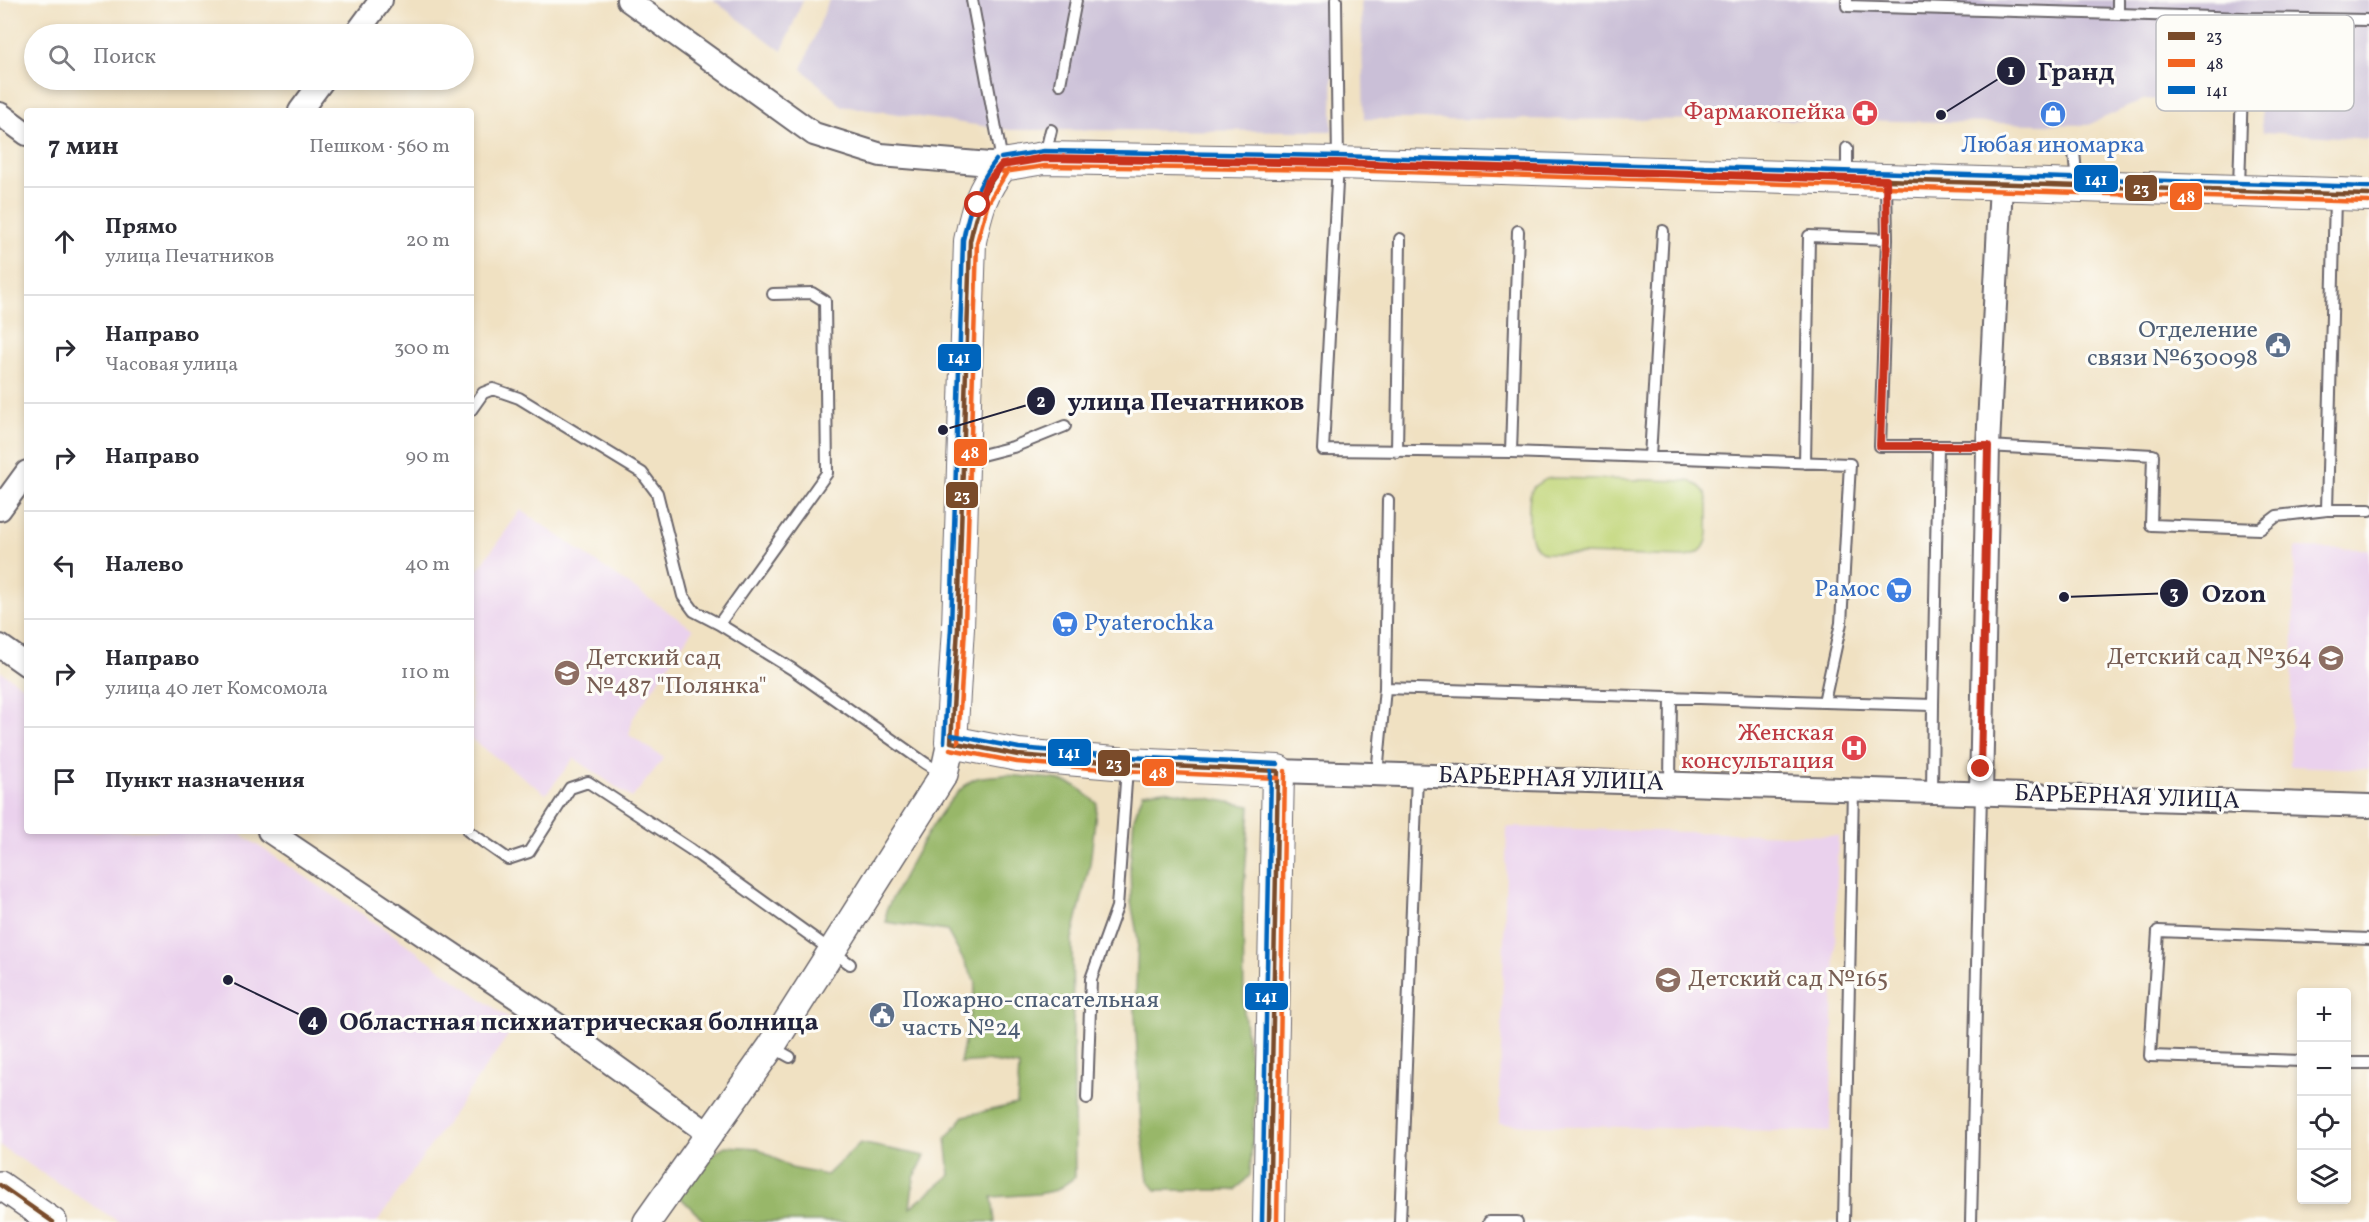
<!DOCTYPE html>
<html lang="ru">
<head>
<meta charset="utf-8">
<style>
	:root { --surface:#fff; --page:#f7f7f7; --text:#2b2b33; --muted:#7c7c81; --line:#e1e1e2 }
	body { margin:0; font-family:Vollkorn,serif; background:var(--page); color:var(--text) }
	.controls { position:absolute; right:18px; bottom:18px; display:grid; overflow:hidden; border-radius:6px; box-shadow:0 3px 9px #0003 }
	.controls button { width:54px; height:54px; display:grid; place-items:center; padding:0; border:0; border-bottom:2px solid var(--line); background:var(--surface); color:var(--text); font:30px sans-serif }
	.stop { position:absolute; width:18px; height:18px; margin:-14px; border:4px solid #c8321e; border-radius:50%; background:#fff }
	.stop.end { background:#c8321e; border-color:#fff; box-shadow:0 2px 6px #0008 }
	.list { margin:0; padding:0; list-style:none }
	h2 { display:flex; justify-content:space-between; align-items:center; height:78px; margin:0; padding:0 24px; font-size:26px }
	h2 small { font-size:20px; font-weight:400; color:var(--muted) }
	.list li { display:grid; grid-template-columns:39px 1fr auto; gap:18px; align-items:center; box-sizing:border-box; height:108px; padding:0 24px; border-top:2px solid var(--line) }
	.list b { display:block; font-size:22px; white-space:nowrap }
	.list p { margin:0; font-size:20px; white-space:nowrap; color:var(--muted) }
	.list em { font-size:20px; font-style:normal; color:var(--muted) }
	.icon { flex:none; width:33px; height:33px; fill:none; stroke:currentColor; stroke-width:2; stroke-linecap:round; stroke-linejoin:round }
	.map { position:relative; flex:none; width:2369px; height:1222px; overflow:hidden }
	.search { position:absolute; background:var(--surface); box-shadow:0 3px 9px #0003; left:24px; top:24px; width:450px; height:66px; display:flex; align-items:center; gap:15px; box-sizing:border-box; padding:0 21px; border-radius:33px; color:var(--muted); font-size:22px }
	.panel { position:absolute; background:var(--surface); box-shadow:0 3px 9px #0003; left:24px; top:108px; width:450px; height:726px; border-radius:6px }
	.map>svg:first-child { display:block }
	.built { fill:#ead1ed }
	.industrial { fill:#cabfd7 }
	.green { fill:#c1d679; stroke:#727c5a; stroke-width:1.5 }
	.forest { fill:#98b769; stroke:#5d6c52; stroke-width:1.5 }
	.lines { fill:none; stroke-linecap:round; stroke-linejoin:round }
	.service-casing { stroke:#6a656a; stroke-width:14 }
	.minor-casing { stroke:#6a656a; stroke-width:26 }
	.tertiary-casing { stroke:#6a656a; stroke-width:30 }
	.secondary-casing { stroke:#6a656a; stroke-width:34 }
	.service { stroke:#fff; stroke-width:10 }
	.minor { stroke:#fff; stroke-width:22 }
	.tertiary { stroke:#fff; stroke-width:27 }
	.secondary { stroke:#fff; stroke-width:32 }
	.bus-1-casing { stroke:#fdfcf7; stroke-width:9 }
	.bus-2-casing { stroke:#fdfcf7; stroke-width:9 }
	.bus-3-casing { stroke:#fdfcf7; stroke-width:9 }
	.bus-1 { stroke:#7a4b2a; stroke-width:4.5 }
	.bus-2 { stroke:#f26522; stroke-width:4.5 }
	.bus-3 { stroke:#0065bd; stroke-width:4.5 }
	.route { stroke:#c8321e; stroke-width:8 }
	.labels { text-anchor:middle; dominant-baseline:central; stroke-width:6; stroke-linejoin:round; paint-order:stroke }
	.health-label { font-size:24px; fill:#be3a42; stroke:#fdfcf7; text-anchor:end }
	.shop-label { font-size:24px; fill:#366cbe; stroke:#fdfcf7 }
	.service-label { font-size:24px; fill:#4e5e75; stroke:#fdfcf7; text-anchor:end }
	.education-label { font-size:24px; fill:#785e54; stroke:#fdfcf7; text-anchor:start }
	.street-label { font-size:24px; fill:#22223b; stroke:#fdfcf7 }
	.key { fill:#fdfcf7; stroke:#bbbbbf; stroke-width:1.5 }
	.key-label { font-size:16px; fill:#22223b }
	.leader { fill:none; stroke:#22223b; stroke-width:2 }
	.callout-dot { fill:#22223b; stroke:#fdfcf7; stroke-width:2 }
	.mark-label { font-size:18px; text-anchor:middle; font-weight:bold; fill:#fff }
	.callout-label { font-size:26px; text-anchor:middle; font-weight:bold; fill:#22223b; stroke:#fdfcf7; stroke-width:6; stroke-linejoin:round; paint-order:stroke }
	.line-badge { stroke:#fdfcf7; stroke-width:2 }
	.badge-label { font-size:16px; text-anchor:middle; font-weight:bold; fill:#fff }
</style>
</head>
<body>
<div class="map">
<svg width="2369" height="1222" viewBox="0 0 2369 1222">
	<rect width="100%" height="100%" fill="#fdfcf7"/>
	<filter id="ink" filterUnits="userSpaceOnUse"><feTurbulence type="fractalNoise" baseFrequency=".0167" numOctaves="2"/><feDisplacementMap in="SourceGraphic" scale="12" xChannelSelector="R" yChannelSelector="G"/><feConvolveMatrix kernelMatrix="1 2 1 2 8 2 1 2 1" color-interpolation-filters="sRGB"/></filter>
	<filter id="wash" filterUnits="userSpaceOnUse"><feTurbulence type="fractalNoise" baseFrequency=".008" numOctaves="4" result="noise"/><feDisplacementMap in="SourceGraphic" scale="24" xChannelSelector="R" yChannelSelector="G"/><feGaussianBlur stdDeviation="1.35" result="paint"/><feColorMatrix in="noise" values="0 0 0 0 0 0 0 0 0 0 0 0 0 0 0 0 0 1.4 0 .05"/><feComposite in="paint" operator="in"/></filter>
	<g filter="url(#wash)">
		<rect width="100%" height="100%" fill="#f0e1c2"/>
		<path class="built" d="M521 510 693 629 633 718 629 735 664 758 632 798 574 758 546 794 471 739V579Z
			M2295 548 2369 549V769L2290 766Z
			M0 671 27 689V831H236L395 936 516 1024 377 1222H119L0 1146Z
			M1507 827 1838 836 1830 1132 1499 1124Z"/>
		<path class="industrial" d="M713 0H803L782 51Z
			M829 0H1333L1332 131 1011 130 842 106 802 69Z
			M1361 0H2369V139L2263 132 2260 103 2242 105 2145 99 2088 125 1852 120 1364 119Z"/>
		<path class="green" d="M1550 478 1690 481C1696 484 1702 487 1705 493 1709 500 1708 508 1708 516 1709 535 1710 552 1687 557L1545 553C1539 550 1534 547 1532 541 1528 531 1527 496 1533 488 1537 483 1544 480 1550 478Z"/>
		<path class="forest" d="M1005 775 1054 779 1076 786 1097 803 1090 864 1072 939 1075 1177 1057 1190 1038 1194 992 1197 995 1222H705L679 1196 691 1170 725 1146 758 1148 791 1168 827 1175 860 1143 925 1156 914 1178 910 1208 950 1175 946 1138 964 1116 1017 1104 1019 1066 986 1061 960 1063 976 983 947 931 886 922V910C903 878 945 790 977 778 985 776 996 776 1005 775Z
			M1164 790 1250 806 1243 902 1244 1013 1255 1099 1250 1175 1236 1190H1156L1148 1180 1141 1126 1135 1013 1138 939 1131 902 1130 864 1134 818 1143 793Z"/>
	</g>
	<g filter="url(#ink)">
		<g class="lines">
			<defs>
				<path id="service" d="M972 0 1002 161
					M1336 0 1338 163 1323 450 1511 452 1850 464 1841 623 1824 702 1385 688 1377 774
					M1847 0V6L2118 14
					M2118 0V14L2244 18 2239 188
					M2244 18 2369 20
					M1060 84 1076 0
					M2074 152 2077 184
					M1045 155 1051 130
					M1847 176V148
					M1886 183 1887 239 1880 446H1988L2153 455 2151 525 2260 529 2277 516 2327 510
					M2335 198 2327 510H2369
					M773 294 812 293 825 301 827 473 719 624 792 669 925 763 943 774
					M471 410 483 393 493 389 519 398 642 473 657 493 683 596 694 611 719 624
					M1397 452 1400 239
					M1511 452 1518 231
					M1650 457 1663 231
					M966 459 1013 447 1065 426
					M1805 463 1809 236 1887 239
					M1385 688 1388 500
					M1824 702 1933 705 1932 792
					M1933 705 1938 446
					M1670 783 1671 697
					M468 831 508 859 529 852 570 788 588 782 690 849 850 964
					M772 1047 790 1057
					M2302 1061 2150 1056 2158 931 2369 939
					M2346 1063H2369
					M1087 1098 1091 979 1117 907 1127 768
					M1400 1222 1417 776
					M1489 1222H1517
					M1844 1222 1853 789
					M1971 1222 1981 793"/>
				<path id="minor" d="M628 0 814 134 881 155 1002 165
					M356 34 381 0
					M300 111 323 80
					M0 114 27 134
					M0 509 27 472
					M0 646 27 665
					M1278 771 2369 806
					M1981 793 1988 446 2001 184
					M269 831 565 1030 709 1134"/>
				<path id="tertiary" d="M0 1185 53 1222
					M647 1222 771 1047 944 774 951 742"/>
				<path id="secondary" d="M1269 1222 1278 771 1127 764 1018 755 951 742 958 628 970 241C977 209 981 191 1002 165L1044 158 1338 163 2369 195"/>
			</defs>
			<use href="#service" class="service-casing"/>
			<use href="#minor" class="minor-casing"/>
			<use href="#tertiary" class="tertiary-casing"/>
			<use href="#secondary" class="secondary-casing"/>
			<use href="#service" class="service"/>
			<use href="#minor" class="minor"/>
			<use href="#tertiary" class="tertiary"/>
			<use href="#secondary" class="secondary"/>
			<defs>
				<path id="bus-1" d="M1002 165 1044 158 1338 163 2369 195
					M951 742 958 628 970 241C976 213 984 188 1002 165
					M951 742 1018 755 1127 764 1278 771
					M0 1185 53 1222
					M1269 1222 1278 771"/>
				<path id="bus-2" d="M1003 172 1045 166 1338 170 2369 202
					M958 742 965 628 977 242 988 203 1008 170
					M950 749 1017 762 1127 771 1278 778
					M1277 1222 1285 771"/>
				<path id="bus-3" d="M1001 158 1044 151 1338 156 2369 187
					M952 735 1019 748 1127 757 1278 764
					M944 742 951 628 963 240C969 210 977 185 996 160
					M1262 1222 1271 771"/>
			</defs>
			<use href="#bus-1" class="bus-1-casing"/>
			<use href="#bus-2" class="bus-2-casing"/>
			<use href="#bus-3" class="bus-3-casing"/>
			<use href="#bus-1" class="bus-1"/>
			<use href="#bus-2" class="bus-2"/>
			<use href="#bus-3" class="bus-3"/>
		</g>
	</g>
	<g class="lines" filter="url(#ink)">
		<path class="route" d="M978 205 987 183 1002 165 1044 158 1338 163 1886 180 1887 239 1880 446H1988L1981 769"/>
	</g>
	<defs>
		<symbol id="pharmacy-disc" viewBox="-11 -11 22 22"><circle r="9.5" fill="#e0444e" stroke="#fdfcf7"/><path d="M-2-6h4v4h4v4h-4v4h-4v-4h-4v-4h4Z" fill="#fff"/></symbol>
		<symbol id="shop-disc" viewBox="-11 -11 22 22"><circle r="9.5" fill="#3f7fe0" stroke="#fdfcf7"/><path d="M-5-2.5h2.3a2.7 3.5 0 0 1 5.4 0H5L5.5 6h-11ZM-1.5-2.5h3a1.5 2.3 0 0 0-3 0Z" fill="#fff"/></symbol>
		<symbol id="civic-disc" viewBox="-11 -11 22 22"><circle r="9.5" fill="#5c6f8a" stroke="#fdfcf7"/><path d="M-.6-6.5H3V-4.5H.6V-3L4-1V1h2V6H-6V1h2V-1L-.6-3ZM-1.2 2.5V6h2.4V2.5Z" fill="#fff"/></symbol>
		<symbol id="supermarket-disc" viewBox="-11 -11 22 22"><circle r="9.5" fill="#3f7fe0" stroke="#fdfcf7"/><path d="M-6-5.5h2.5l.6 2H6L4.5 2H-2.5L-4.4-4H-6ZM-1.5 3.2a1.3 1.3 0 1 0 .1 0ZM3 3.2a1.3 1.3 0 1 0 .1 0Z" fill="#fff"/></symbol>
		<symbol id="school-disc" viewBox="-11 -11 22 22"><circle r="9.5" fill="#8d6e63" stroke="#fdfcf7"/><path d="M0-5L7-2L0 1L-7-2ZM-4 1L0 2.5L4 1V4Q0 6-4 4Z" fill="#fff"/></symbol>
		<symbol id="hospital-disc" viewBox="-11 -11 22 22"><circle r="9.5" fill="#e0444e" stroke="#fdfcf7"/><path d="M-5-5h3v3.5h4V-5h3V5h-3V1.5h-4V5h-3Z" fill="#fff"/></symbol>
	</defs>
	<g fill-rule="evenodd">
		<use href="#pharmacy-disc" x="1850" y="98" width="30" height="30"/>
		<use href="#shop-disc" x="2038" y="99" width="30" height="30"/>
		<use href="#civic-disc" x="2263" y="330" width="30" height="30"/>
		<use href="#supermarket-disc" x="1884" y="575" width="30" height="30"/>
		<use href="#supermarket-disc" x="1050" y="609" width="30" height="30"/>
		<use href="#school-disc" x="2316" y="643" width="30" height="30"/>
		<use href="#school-disc" x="552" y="658" width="30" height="30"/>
		<use href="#hospital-disc" x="1839" y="733" width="30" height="30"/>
		<use href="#school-disc" x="1653" y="965" width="30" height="30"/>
		<use href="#civic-disc" x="867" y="1000" width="30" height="30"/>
	</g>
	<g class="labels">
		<g class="health-label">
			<text x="1846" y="113">Фармакопейка</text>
			<text x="1834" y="734">Женская<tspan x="1834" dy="28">консультация</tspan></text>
		</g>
		<g class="shop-label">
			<text x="2053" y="146">Любая иномарка</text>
			<text x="1880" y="590" text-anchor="end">Рамос</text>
			<text x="1084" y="624" text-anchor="start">Pyaterochka</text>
		</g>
		<g class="service-label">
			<text x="2258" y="331">Отделение<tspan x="2258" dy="28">связи №630098</tspan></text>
			<text x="902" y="1001" text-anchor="start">Пожарно-спасательная<tspan x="902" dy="28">часть №24</tspan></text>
		</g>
		<g class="education-label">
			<text x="2312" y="658" text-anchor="end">Детский сад №364</text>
			<text x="586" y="659">Детский сад<tspan x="586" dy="28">№487 "Полянка"</tspan></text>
			<text x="1688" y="980">Детский сад №165</text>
		</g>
		<g class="street-label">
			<text transform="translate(1551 780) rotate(2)">БАРЬЕРНАЯ УЛИЦА</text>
			<text transform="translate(2127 798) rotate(2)">БАРЬЕРНАЯ УЛИЦА</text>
		</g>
	</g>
	<rect x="2156" y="15" width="198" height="96" rx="9" class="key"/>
	<rect x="2168" y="32" width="27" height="8" fill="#7a4b2a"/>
	<rect x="2168" y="59" width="27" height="8" fill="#f26522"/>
	<rect x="2168" y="86" width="27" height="8" fill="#0065bd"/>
	<g class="key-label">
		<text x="2206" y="42">23</text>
		<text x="2206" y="69">48</text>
		<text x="2206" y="96">141</text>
	</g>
	<path class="leader" d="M1941 115L2011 71M943 430L1041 401M2064 597L2174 593M228 980L313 1021"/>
	<g class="callout-dot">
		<circle cx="1941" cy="115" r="6"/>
		<circle cx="943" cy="430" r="6"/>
		<circle cx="2064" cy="597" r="6"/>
		<circle cx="228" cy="980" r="6"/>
		<circle cx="2011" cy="71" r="15"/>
		<circle cx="1041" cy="401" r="15"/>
		<circle cx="2174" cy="593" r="15"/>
		<circle cx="313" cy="1021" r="15"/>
	</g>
	<g class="mark-label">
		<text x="2011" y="77">1</text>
		<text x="1041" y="407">2</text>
		<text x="2174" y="599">3</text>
		<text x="313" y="1027">4</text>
	</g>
	<g class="callout-label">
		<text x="2076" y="80">Гранд</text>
		<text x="1186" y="410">улица Печатников</text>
		<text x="2234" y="602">Ozon</text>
		<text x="579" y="1030">Областная психиатрическая болница</text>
	</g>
	<g class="line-badge">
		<rect x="2073" y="164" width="46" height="29" rx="6" fill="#0065bd"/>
		<rect x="2124" y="174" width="34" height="28" rx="6" fill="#7a4b2a"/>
		<rect x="2169" y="182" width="34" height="29" rx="6" fill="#f26522"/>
		<rect x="937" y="343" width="45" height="29" rx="6" fill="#0065bd"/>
		<rect x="953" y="438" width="35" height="29" rx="6" fill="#f26522"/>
		<rect x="945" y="481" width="34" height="28" rx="6" fill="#7a4b2a"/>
		<rect x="1047" y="738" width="45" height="29" rx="6" fill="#0065bd"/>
		<rect x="1097" y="749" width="34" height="28" rx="6" fill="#7a4b2a"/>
		<rect x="1141" y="758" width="34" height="29" rx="6" fill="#f26522"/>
		<rect x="1244" y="982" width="45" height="29" rx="6" fill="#0065bd"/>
	</g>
	<g class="badge-label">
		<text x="2096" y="185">141</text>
		<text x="2141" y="194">23</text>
		<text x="2186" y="202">48</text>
		<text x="959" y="363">141</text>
		<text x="970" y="458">48</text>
		<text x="962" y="501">23</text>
		<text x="1069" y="758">141</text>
		<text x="1114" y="769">23</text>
		<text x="1158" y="778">48</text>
		<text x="1266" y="1002">141</text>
	</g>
</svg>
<div class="controls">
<button>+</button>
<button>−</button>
<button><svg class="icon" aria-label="locate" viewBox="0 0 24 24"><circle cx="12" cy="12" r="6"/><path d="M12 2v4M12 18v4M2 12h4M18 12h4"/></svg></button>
<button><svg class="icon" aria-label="layers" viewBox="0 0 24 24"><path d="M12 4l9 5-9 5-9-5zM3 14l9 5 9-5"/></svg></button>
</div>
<div class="stop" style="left:978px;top:205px"></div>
<div class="stop end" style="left:1981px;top:769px"></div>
<div class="search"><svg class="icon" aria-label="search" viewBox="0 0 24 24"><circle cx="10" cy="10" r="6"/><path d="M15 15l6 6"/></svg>Поиск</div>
<section class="panel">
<h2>7 мин<small>Пешком · 560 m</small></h2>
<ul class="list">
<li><svg class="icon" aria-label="ahead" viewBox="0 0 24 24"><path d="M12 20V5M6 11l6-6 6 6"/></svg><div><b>Прямо</b><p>улица Печатников</p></div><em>20 m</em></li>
<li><svg class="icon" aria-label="right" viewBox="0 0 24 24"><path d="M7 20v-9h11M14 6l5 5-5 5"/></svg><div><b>Направо</b><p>Часовая улица</p></div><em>300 m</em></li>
<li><svg class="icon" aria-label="right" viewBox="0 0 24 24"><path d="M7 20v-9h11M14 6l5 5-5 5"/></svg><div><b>Направо</b></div><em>90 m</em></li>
<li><svg class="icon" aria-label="left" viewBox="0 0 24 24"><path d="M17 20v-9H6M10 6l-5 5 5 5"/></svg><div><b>Налево</b></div><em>40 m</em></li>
<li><svg class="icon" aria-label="right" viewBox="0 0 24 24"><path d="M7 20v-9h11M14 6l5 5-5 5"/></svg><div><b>Направо</b><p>улица 40 лет Комсомола</p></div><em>110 m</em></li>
<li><svg class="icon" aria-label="arrive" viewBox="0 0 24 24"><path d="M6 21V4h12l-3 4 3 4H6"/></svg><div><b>Пункт назначения</b></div></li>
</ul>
</section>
</div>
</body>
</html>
